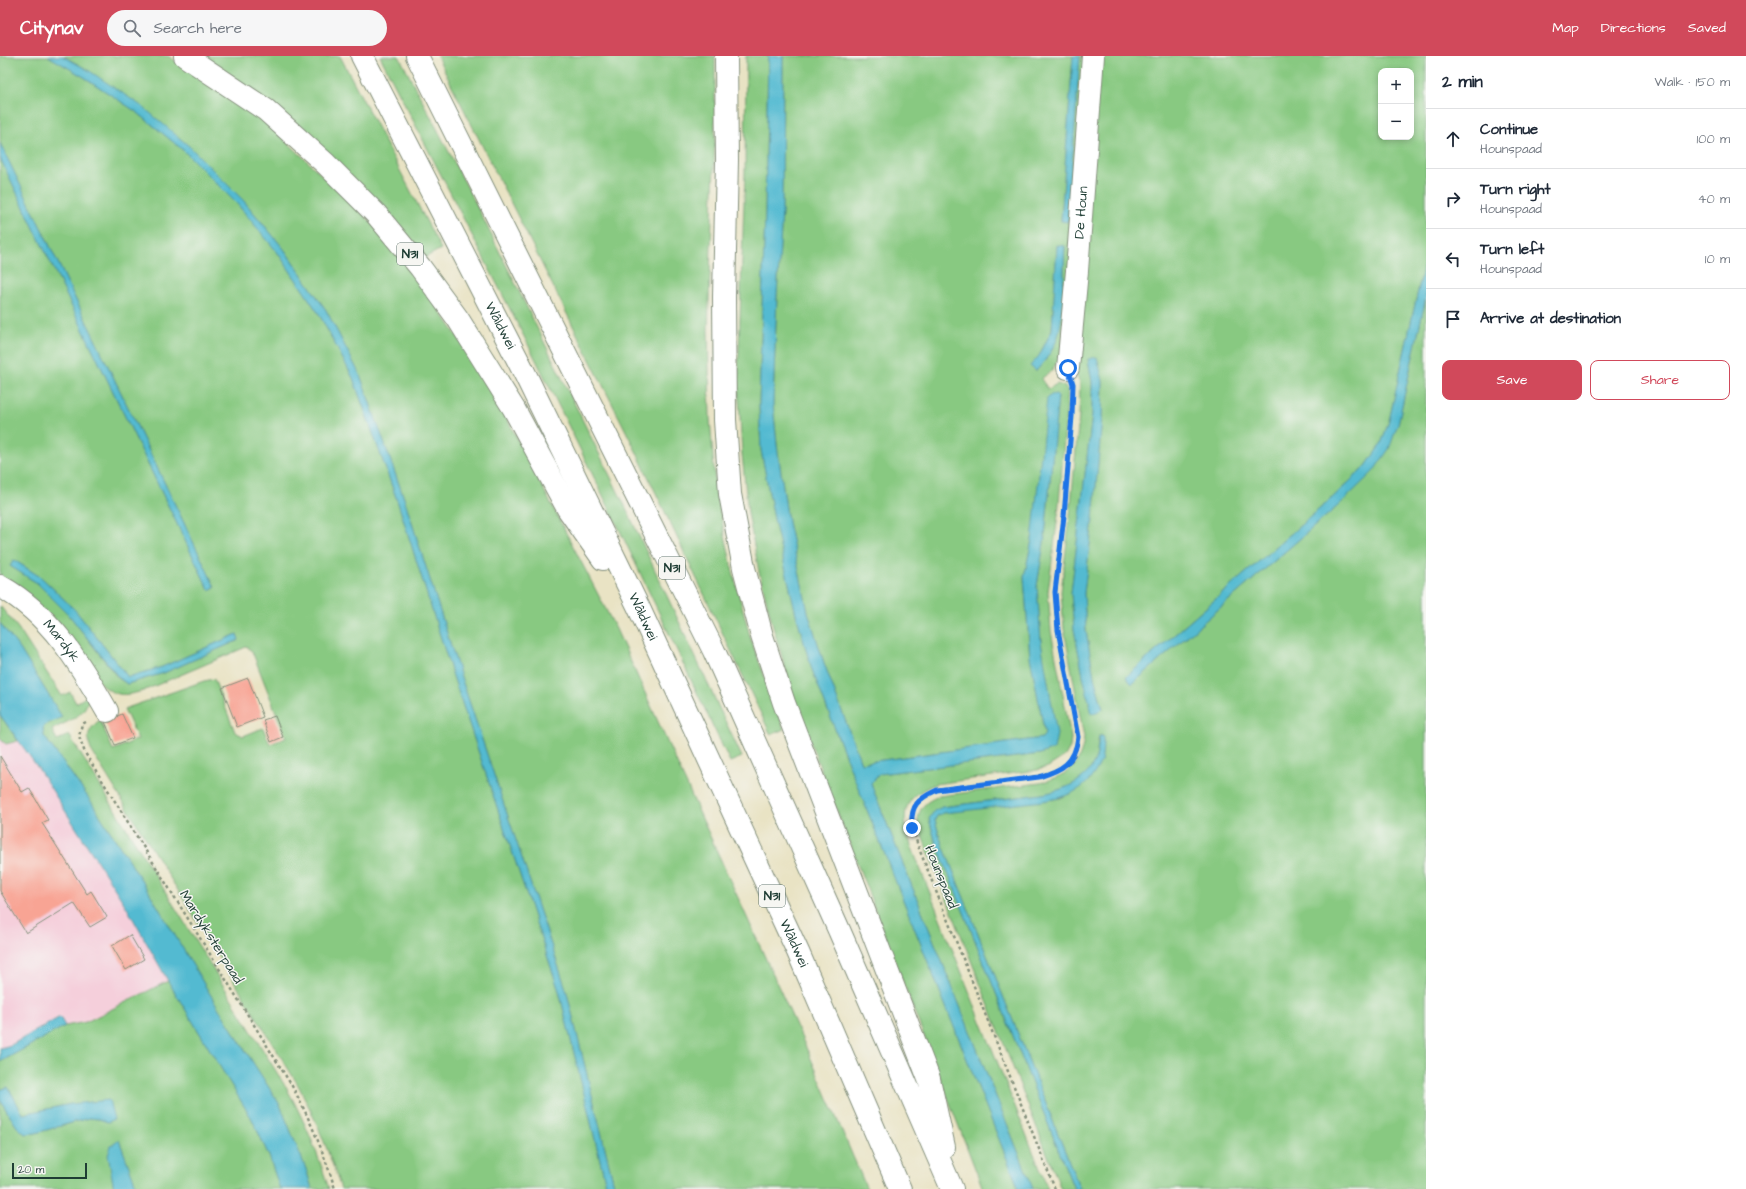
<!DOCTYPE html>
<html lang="en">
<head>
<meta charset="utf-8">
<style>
	:root { --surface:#fff; --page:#f6f6f7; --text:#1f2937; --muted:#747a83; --line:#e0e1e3; --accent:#d1495b }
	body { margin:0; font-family:"Architects Daughter",sans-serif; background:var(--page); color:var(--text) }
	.controls { position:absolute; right:12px; top:12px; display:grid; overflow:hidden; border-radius:8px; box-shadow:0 2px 6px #0003 }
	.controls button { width:36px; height:36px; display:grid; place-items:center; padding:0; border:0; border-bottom:1px solid var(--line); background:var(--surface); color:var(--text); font:20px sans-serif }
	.scale { position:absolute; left:12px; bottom:10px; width:75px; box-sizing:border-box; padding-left:4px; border:2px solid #1f3d34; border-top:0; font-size:11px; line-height:14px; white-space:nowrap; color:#1f3d34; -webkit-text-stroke:3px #f6f6f2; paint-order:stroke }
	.stop { position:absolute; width:12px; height:12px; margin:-9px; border:3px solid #1a73e8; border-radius:50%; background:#fff }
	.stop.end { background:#1a73e8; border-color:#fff; box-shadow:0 1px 4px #0008 }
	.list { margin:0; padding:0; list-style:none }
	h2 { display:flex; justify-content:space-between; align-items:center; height:52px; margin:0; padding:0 16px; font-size:17px }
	h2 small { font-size:13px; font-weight:400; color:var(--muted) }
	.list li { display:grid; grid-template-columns:26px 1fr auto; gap:12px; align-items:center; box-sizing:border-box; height:60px; padding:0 16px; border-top:1px solid var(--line) }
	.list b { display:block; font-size:15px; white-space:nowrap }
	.list p { margin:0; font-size:13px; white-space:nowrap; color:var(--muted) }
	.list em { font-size:13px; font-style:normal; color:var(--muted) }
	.actions { display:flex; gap:8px; padding:12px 16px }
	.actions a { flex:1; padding:9px 0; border:1px solid var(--accent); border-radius:8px; text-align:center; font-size:14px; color:var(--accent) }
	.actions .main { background:var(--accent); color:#fff }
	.icon { flex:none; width:22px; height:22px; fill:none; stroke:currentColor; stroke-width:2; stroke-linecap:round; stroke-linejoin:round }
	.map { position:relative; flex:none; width:1426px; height:1133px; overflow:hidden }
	header { display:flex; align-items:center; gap:24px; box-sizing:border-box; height:56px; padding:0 20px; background:var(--accent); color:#fff }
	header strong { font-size:19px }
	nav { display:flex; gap:22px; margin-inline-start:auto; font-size:14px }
	.search { width:280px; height:36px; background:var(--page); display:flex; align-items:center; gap:10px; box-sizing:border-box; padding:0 14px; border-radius:22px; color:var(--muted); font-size:15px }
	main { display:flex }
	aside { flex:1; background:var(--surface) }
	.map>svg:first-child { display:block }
	.built { fill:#f5cfdb }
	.green { fill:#88c981; stroke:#54835a; fill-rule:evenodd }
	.water { fill:#53bad1; stroke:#397c82 }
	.building { fill:#f8a494 }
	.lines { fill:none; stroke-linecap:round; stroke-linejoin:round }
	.minor-casing { stroke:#84907c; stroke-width:24 }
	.highway-casing { stroke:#84907c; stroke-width:24 }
	.path { stroke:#84907c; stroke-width:2.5; stroke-dasharray:3 3; stroke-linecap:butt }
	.minor { stroke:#fff; stroke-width:22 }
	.highway { stroke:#fff; stroke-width:22 }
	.route { stroke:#1a73e8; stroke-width:5 }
	.labels { text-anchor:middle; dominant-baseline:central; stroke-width:3; stroke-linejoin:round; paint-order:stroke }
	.shield { fill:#f6f6f2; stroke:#60746d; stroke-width:1 }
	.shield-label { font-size:13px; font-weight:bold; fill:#1f3d34 }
	.street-label { font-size:14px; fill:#1f3d34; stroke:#f6f6f2 }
</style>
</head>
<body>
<header>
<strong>Citynav</strong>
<div class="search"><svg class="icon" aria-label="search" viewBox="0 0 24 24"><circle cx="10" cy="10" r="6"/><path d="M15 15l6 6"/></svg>Search here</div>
<nav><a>Map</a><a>Directions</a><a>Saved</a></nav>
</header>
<main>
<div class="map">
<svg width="1426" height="1133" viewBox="0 0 1426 1133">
	<rect width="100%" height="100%" fill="#f6f6f2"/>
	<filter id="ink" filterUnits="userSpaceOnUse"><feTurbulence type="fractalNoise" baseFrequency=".025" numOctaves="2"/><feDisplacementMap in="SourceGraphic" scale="8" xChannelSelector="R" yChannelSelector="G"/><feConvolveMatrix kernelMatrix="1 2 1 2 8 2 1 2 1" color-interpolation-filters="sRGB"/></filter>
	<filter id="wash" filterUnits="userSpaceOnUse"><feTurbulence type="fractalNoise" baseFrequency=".012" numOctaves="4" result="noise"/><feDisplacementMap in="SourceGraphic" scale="16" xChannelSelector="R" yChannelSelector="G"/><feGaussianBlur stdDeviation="0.9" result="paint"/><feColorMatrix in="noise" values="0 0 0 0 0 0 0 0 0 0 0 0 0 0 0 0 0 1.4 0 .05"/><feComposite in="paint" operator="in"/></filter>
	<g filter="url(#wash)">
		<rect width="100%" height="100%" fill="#e9e3c4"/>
		<path class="built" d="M0 659 36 709 127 852 168 925 86 966 65 970 59 961 11 989 0 992Z"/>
		<path class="green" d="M0 0H48L84 21 138 57 184 95 238 149 278 197 319 258 353 322 398 447 453 620 559 935 607 1133H341C329 1096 315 1061 297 1027L91 694C86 680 88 673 100 664L113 694 138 683 124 653 204 625 214 623 235 676 243 680 263 672 270 688 286 682 252 595 246 591 143 635C125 640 117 641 102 629L0 524V102L209 534 215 531 0 87ZM14 504 42 522 75 554 128 621 162 611 237 578 239 584 164 617 127 628 118 622 69 559 37 527 10 510Z
			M63 0H168L261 61 369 164 413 216 464 290 505 359 616 573 809 998 867 1133H615L566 933 460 618 405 445 360 319 326 254 284 193 243 144 189 90 88 14Z
			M202 0H340L441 193 424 202Z
			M380 0H399L474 144 626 452 742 701 730 706 612 458 536 304Z
			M437 0H715V81L708 273 710 363 716 438 733 516 751 584 784 673 771 679 635 393Z
			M746 0H768L765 156 759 349 761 394 775 468 796 558 811 611 849 709 1019 1133H983L799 657 775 578 759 516 748 457 742 398 738 322 745 116Z
			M783 0H1073L1061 165H1068L1080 0H1088L1061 301 1051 315 1041 323 1048 333 1057 328 1064 330 1068 335 1058 459 1048 536 1051 575 1071 682 1070 691 1065 700 1048 711 1037 714 935 728C900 743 901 759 912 792L1048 1133H1033L871 728 879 718 1040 698 1054 693 1041 586 1037 530 1045 480 1058 340 1039 432 1032 484 1024 521 1030 601 1045 678 1043 682 861 707 824 607 808 556 788 466 777 389 773 348 777 239 782 156ZM1057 190H1065L1062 251 1053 292 1045 305 1036 315 1031 310 1039 300 1052 274Z
			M1098 0H1426V199L1389 365 1381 388 1366 410 1332 442 1126 621 1132 628 1339 449 1398 368 1426 241V1133H1080L940 782 935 764 937 760 943 757 1061 742 1090 724 1103 680H1099C1097 687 1098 695 1096 702 1088 725 1064 734 1042 738L942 751 929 763 935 784 1074 1133H1061L918 770C918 752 923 747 939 740L1040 727C1068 718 1081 712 1084 681L1064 573 1061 536 1070 460 1079 360 1080 327 1073 310ZM1381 15H1411V81H1381ZM1088 303 1103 325 1102 362 1093 463 1084 537 1086 575 1094 621 1103 653 1084 625 1074 573 1071 537 1092 359V326Z
			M0 550 18 572 62 640 70 636 76 647 89 639C87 661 68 664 52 674L57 684 69 679 287 1033C305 1065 318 1098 329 1133H312L306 1113 280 1049 219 953 149 836 90 744 44 680 43 672 47 668 62 661 20 593 0 567Z
			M0 659 18 685 6 688 0 683Z
			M168 925 252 1063 269 1100 280 1133H137L119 1084 109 1099 114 1133H0V1044L17 1071 25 1078 36 1077 89 1062 99 1063 108 1066 71 1048 23 1058 8 1031 0 1034V1006L65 970 86 966Z"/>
		<path class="water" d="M48 0H63L88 14 143 51 189 90 243 144 284 193 326 254 360 319 405 445 460 618 566 933 615 1133H607L559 935 453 620 398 447 353 322 319 258 278 197 238 149 184 95 138 57 84 21Z
			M768 0H783L782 156 777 239 773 348 777 389 788 466 808 556 824 607 861 707 1042 682 1045 678 1030 601 1024 521 1032 484 1047 343 1051 339 1056 338 1058 340 1045 480 1037 530 1041 586 1057 678 1054 693 1040 698 879 718 871 728 1033 1133H1019L849 709 811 611 796 558 775 468 761 394 759 349 765 156Z
			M1073 0H1080L1068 166 1061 165Z
			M0 87 215 531 209 534 0 102Z
			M1057 189 1065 190C1063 215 1065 252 1059 276 1056 291 1046 304 1036 315L1030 310 1039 300 1052 274Z
			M1426 199V241L1398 368 1389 393 1373 416 1339 449 1132 628 1126 621 1332 442 1366 410 1381 388 1389 365Z
			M1097 301 1103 325 1102 362 1093 463 1084 537 1086 575 1094 621 1103 653 1092 658 1084 625 1074 573 1071 537 1092 359V326L1088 303Z
			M14 504 42 522 75 554 128 621 162 611 237 578 239 584 164 617 127 628 119 622 69 559 37 527 10 510Z
			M0 567 20 593 62 661 47 668 43 672 44 680 90 744 149 836 219 953 280 1049 306 1113 312 1133H280L269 1100 252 1063 168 925 127 852 36 709 0 659Z
			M1099 680H1103C1103 688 1103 698 1101 705 1085 743 1053 744 1017 748 992 751 968 755 943 757L937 760 935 764 940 782 1080 1133H1074L935 784 929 763 934 755 942 751 1042 738C1064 734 1088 725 1096 702 1098 695 1098 687 1099 680Z
			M60 961 65 970 0 1006V992L11 989Z
			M8 1031 23 1058 71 1048 109 1044 114 1063 108 1066 99 1063 89 1062 36 1077 25 1078 17 1071 0 1044V1034Z
			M119 1084 137 1132V1133H114L108 1099 111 1090Z"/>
		<g id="blocks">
			<path class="building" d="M248 622 263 661 237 671 222 632Z
				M122 658 133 682 115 689 105 666Z
				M275 660 283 681 271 686 263 664Z
				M0 700 22 736 29 732 48 764 42 767 87 838 91 835 107 861 90 871 74 847 26 877 0 835Z
				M130 879 144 903 126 914 112 890Z"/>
		</g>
	</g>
	<g filter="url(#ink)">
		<use href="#blocks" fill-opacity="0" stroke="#84907c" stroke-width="1"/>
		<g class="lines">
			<defs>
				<g id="minor">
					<path id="s1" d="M1068 312 1077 215 1093 0"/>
					<path id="s2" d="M0 530C50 558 79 606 107 655"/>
				</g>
				<g id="highway">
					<path d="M185 0 266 54 326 108 376 158 420 211 458 263 514 353 568 453 603 503"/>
					<path id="s3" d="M362 0 525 318 638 550 798 896 900 1133"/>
					<path d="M417 0 714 595 839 874 952 1133"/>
					<path d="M726 0 727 104 724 241 725 364 730 438 744 512 762 580 784 647 929 1023 944 1091"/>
				</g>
			</defs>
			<use href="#minor" class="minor-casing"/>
			<use href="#highway" class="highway-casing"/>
			<path class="path" d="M86 666 82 668 79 680 85 697 292 1030C310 1063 324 1097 335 1133
				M1055 1133 918 790C909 761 906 748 937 734 966 729 1053 726 1071 705 1076 699 1077 689 1078 681L1058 574 1055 536 1064 460 1073 334"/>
			<use href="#minor" class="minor"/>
			<use href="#highway" class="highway"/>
		</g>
	</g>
	<g class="lines" filter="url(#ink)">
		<path class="route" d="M912 772C910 749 918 743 937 734L1039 721C1062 714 1075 707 1078 681L1058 574 1055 536 1064 460 1072 360 1073 328 1068 312"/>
	</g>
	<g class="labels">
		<g class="shield">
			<rect x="397" y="187" width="26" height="22" rx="3"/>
			<rect x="659" y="501" width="26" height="22" rx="3"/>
			<rect x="759" y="829" width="26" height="22" rx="3"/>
		</g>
		<g class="shield-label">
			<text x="410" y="198">N31</text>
			<text x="672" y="512">N31</text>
			<text x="772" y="840">N31</text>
		</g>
		<g class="street-label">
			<text stroke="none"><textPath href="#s1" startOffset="156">De Houn</textPath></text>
			<text stroke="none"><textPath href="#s3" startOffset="303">Wâldwei</textPath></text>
			<text stroke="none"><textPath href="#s3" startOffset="627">Wâldwei</textPath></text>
			<text stroke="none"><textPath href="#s2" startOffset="83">Mardyk</textPath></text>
			<text transform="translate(941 821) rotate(68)">Hounspaad</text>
			<text transform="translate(211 881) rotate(58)">Mardyksterpaad</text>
			<text stroke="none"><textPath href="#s3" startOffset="987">Wâldwei</textPath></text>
		</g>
	</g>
</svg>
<div class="controls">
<button>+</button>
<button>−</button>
</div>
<div class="scale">20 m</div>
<div class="stop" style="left:1068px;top:312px"></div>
<div class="stop end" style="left:912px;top:772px"></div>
</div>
<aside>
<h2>2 min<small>Walk · 150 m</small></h2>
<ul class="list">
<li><svg class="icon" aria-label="ahead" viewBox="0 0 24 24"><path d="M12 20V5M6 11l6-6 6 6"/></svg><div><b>Continue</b><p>Hounspaad</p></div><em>100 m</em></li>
<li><svg class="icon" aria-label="right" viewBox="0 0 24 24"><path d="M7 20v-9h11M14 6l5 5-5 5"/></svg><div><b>Turn right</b><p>Hounspaad</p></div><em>40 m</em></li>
<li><svg class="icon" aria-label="left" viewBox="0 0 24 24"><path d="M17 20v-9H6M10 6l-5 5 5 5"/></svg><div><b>Turn left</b><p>Hounspaad</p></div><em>10 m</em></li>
<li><svg class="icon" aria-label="arrive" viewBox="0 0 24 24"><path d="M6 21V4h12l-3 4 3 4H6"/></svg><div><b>Arrive at destination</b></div></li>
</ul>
<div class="actions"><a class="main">Save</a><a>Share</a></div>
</aside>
</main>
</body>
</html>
